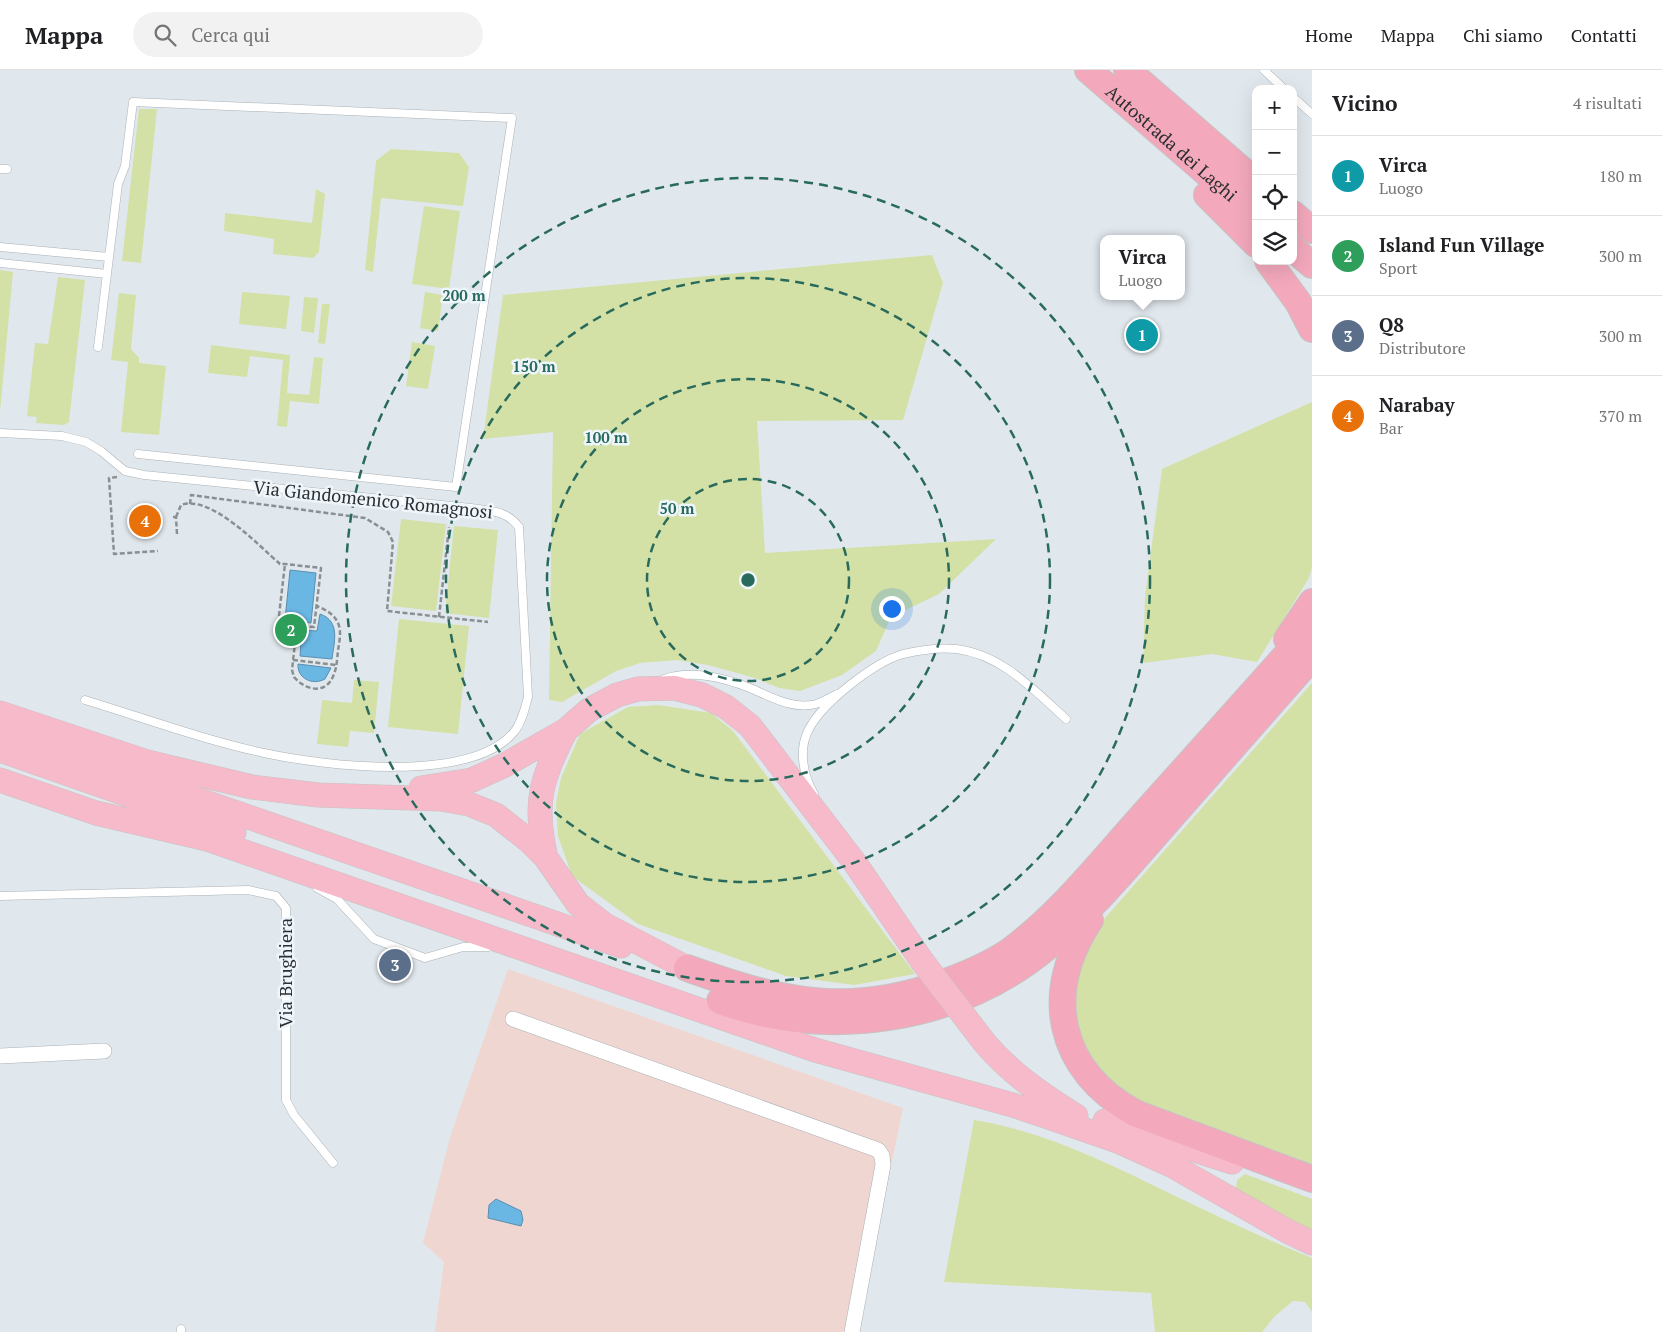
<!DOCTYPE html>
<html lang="it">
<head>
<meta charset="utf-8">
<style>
	:root { --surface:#fff; --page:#f2f2f2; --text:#202124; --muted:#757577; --line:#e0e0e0; --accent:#1a73e8 }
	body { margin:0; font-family:"PT Serif",serif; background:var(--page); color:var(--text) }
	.controls { position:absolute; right:15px; top:15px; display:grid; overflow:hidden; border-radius:10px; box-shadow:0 5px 20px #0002 }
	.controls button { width:45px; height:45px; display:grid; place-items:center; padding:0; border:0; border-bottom:1px solid var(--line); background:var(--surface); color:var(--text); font:25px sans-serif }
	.you { position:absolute; left:891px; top:538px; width:18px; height:18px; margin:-12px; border:4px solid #fff; border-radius:50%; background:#1a73e8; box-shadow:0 0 0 8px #1a73e833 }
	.badge { display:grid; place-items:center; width:32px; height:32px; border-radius:50%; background:var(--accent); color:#fff; font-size:16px; font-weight:700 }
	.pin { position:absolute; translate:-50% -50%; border:2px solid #fff; box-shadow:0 1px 5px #0006 }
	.popup { position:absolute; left:1100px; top:165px; width:85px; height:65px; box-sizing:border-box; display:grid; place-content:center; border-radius:10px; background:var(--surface); filter:drop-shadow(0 1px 4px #0005); font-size:16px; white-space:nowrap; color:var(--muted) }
	.popup b { font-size:19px; color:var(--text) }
	.popup::after { content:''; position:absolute; left:50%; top:100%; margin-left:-10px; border:10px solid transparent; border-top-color:var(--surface) }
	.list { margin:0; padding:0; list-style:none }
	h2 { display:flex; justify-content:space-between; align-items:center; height:65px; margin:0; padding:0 20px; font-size:21px }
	h2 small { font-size:16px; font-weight:400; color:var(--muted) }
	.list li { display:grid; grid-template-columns:32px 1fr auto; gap:15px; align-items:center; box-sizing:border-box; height:80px; padding:0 20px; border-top:1px solid var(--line) }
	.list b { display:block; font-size:19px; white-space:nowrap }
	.list p { margin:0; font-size:16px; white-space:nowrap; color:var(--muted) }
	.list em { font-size:16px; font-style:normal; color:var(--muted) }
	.icon { flex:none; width:28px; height:28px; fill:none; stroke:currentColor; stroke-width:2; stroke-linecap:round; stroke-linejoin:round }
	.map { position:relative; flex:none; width:1312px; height:1262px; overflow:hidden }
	header { display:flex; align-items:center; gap:30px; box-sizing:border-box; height:70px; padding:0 25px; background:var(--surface); border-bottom:1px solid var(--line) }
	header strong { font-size:24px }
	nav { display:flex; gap:28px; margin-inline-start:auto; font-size:18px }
	.search { width:350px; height:45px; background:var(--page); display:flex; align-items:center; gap:12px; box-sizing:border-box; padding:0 18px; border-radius:28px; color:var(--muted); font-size:19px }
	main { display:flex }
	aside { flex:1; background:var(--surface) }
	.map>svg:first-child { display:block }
	.commercial { fill:#f0d6d1 }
	.green { fill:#d3e0a6 }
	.water { fill:#6bb7e3; stroke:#588eae }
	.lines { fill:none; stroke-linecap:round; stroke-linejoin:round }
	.service-casing { stroke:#aab1b6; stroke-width:9 }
	.minor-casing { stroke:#aab1b6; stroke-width:16 }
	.trunk-casing { stroke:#c4c5c5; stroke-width:25 }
	.motorway-casing { stroke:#c4c5c5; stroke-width:28 }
	.path { stroke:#8a8f92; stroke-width:2.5; stroke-dasharray:5 2.5; stroke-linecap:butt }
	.service { stroke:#fff; stroke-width:8 }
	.minor { stroke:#fff; stroke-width:15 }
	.trunk { stroke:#f6baca; stroke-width:24 }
	.motorway { stroke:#f3a8bc; stroke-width:26 }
	.trunk-bridge-casing { stroke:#c4c5c5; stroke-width:25; stroke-linecap:butt }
	.trunk-bridge { stroke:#f6baca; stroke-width:24 }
	.ring { fill:none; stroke:#286a5b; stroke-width:2.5; stroke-dasharray:9 6 }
	.labels { text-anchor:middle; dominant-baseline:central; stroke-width:5; stroke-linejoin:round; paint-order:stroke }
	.street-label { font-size:18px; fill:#2c2f31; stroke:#eef5fb }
	.centre { fill:#286a5b; stroke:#eef5fb; stroke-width:2.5 }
	.ring-label { font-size:15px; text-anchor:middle; font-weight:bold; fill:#286a5b; stroke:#eef5fb; stroke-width:5; stroke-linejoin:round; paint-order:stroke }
</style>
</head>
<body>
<header>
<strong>Mappa</strong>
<div class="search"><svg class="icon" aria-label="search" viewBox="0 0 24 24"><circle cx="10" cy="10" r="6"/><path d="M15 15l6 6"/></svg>Cerca qui</div>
<nav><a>Home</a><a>Mappa</a><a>Chi siamo</a><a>Contatti</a></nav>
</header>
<main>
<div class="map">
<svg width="1312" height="1262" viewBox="0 0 1312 1262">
	<rect width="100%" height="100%" fill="#e1e8ed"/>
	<path class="commercial" d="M508 899 903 1038 857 1262H435L444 1192 423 1173 450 1067Z"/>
	<path class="green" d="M139 39H157L141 193 122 191Z
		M391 79 459 83 469 97 463 136 381 128 373 202 365 200 376 91Z
		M316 119 325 124 319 182 313 188 273 184 274 169 224 161 225 143 312 153Z
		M424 136 460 141 449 219 412 214Z
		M932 185 943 213 903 350 757 351 765 483 996 469 939 524 891 547 876 581 842 605 800 621 779 618 755 608 708 595 677 590 640 593 616 601 562 632 549 630 553 362 483 369 503 225Z
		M0 200 13 202 0 342Z
		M58 207 85 210 69 352 64 355 36 353 37 347 27 346 35 273 48 274Z
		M242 222 290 226 286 259 239 254Z
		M425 222 443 225 438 261 420 258Z
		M119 223 136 225 131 279 139 288V293L166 296 159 365 121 362 128 292 111 290Z
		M304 227 318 228 314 263 301 261Z
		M322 234H330L325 274 318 273Z
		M412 272 435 276 428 319 406 316Z
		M211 275 290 285 287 323 309 325 314 287 323 288 319 334 290 331 287 357 277 356 283 290 250 286 247 307 208 303Z
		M1312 332V497L1309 508 1257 592 1212 584 1143 593 1145 526 1162 399Z
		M401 449 446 454 436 541 391 536Z
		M454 456 498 460 489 548 445 543Z
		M399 549 469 556 458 664 388 657Z
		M354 610 379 612 374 663 350 661 348 677 317 674 322 630 352 633Z
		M1312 613V1098L1123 1027 1093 1000 1072 957 1076 881Z
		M658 635 711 643 733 661 915 904 854 915 786 906 638 854 572 806 558 766 556 733 561 708 580 664 628 637Z
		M974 1050C1046 1062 1108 1093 1173 1125 1219 1147 1265 1169 1312 1188V1242L1305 1232 1293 1231 1274 1247 1262 1262H1155L1151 1223 944 1212Z
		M1245 1104 1312 1129V1164L1239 1123 1236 1118 1237 1110Z"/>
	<path class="water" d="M290 500 316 503 311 553 285 550Z
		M320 544C341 551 334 573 332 589L300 586 302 560 317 561Z
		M298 594 331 598 325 609C312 616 297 608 298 594Z
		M496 1129 521 1141 523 1150 521 1156 488 1148 489 1135Z"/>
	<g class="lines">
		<defs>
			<path id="service" d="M1264 0 1284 19
				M1293 27 1312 44
				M0 99H7
				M0 177 109 187
				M0 193 107 204
				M98 277 118 114 125 96 133 32 512 48 456 417 138 384
				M0 363 62 366 86 372 101 381 125 401 144 405 471 438C491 441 506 440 519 457L528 627C525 638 522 652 514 662 470 714 324 696 264 683 204 670 144 648 85 630
				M664 609C690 599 725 608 750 618 771 627 793 640 816 634 823 632 831 627 837 624
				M814 724C803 705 798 679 809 659 823 632 875 592 903 584 920 580 939 577 956 579 1001 584 1034 620 1066 649
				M317 818 337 829 374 869 425 888 463 877H488
				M0 826 248 820 276 826 286 838V1030L294 1045 333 1093
				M181 1259V1262"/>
			<path id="minor" d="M513 949 878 1080 882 1086 883 1095 852 1262
				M0 986 104 981"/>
			<path id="trunk" d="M0 643 147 692 252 717 318 725 441 729 469 734 496 745 529 771 546 788 578 834 605 855 687 898
				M0 661 621 876
				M0 680 234 762
				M0 710 96 743 207 769 815 980 1016 1036 1051 1048 1120 1072 1171 1095 1287 1161 1312 1173
				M421 718 472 710 505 695 566 660 589 640 617 625 638 619 674 618 702 625 726 637 750 656 855 793 922 891
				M546 788C533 732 541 710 566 660
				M984 972C1010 1003 1041 1024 1076 1046
				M1105 1051 1232 1092"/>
			<g id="motorway">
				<path id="s1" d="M1088 0 1256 146"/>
				<path d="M1127 0 1256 112"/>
				<path d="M1207 125 1256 174"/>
				<path d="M1293 144 1312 160"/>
				<path d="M1293 179 1312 195"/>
				<path d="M1268 191 1298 232 1312 259"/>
				<path d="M1287 569 1312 532"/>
				<path d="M1090 850C1042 923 1057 1000 1135 1043L1312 1109"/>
				<path d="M687 898C779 931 847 948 943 913 965 905 990 895 1010 881 1057 846 1095 799 1134 755 1193 689 1253 623 1312 556"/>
				<path d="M720 931C829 970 957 952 1047 877 1092 840 1129 795 1167 752 1216 697 1264 642 1312 587"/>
			</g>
		</defs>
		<use href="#service" class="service-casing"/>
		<use href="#minor" class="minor-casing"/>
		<use href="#trunk" class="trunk-casing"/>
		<use href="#motorway" class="motorway-casing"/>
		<path class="path" d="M117 407 109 408 114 484 158 481
			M190 434 191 425 365 448 388 462 393 472 387 541 488 552
			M173 447H176L177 464
			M176 447 181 435C211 424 259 476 280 494H285L321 498 314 557 278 554 285 494
			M439 547 449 457
			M297 555 292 600 294 607C306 621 327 625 334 604 337 597 337 588 338 581 339 572 342 562 338 553 334 544 326 540 317 536
			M293 590 336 595"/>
		<use href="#service" class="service"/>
		<use href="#minor" class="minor"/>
		<use href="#trunk" class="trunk"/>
		<use href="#motorway" class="motorway"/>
		<defs>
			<path id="trunk-bridge" d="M922 891 984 972"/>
		</defs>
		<use href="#trunk-bridge" class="trunk-bridge-casing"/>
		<use href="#trunk-bridge" class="trunk-bridge"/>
	</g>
	<g class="ring">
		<circle cx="748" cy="510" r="101"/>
		<circle cx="748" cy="510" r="201"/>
		<circle cx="748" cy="510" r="302"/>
		<circle cx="748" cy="510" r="402"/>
	</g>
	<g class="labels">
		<g class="street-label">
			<text stroke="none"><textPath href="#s1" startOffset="111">Autostrada dei Laghi</textPath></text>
			<text transform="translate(373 429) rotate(6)">Via Giandomenico Romagnosi</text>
			<text transform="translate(285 903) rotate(-90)">Via Brughiera</text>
		</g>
	</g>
	<circle cx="748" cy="510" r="8" class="centre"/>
	<g class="ring-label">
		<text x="464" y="231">200 m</text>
		<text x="534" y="302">150 m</text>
		<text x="606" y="373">100 m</text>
		<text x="677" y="444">50 m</text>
	</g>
</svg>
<div class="controls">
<button>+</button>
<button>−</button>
<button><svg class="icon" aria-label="locate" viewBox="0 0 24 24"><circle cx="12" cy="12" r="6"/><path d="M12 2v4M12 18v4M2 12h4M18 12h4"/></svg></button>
<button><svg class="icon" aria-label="layers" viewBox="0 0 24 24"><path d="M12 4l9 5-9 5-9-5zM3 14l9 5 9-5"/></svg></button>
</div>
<div class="you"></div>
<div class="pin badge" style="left:1142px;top:265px;background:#0f9aa8">1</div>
<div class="popup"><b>Virca</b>Luogo</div>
<div class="pin badge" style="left:291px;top:560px;background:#2e9e5b">2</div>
<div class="pin badge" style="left:395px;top:895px;background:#5c6f8a">3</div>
<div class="pin badge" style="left:145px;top:451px;background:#e8710a">4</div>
</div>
<aside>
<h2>Vicino<small>4 risultati</small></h2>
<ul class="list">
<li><span class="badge" style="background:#0f9aa8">1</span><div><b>Virca</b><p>Luogo</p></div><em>180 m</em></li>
<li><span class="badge" style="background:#2e9e5b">2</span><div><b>Island Fun Village</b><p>Sport</p></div><em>300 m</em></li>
<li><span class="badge" style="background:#5c6f8a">3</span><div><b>Q8</b><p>Distributore</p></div><em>300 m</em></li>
<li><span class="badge" style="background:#e8710a">4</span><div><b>Narabay</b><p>Bar</p></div><em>370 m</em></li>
</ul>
</aside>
</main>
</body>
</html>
